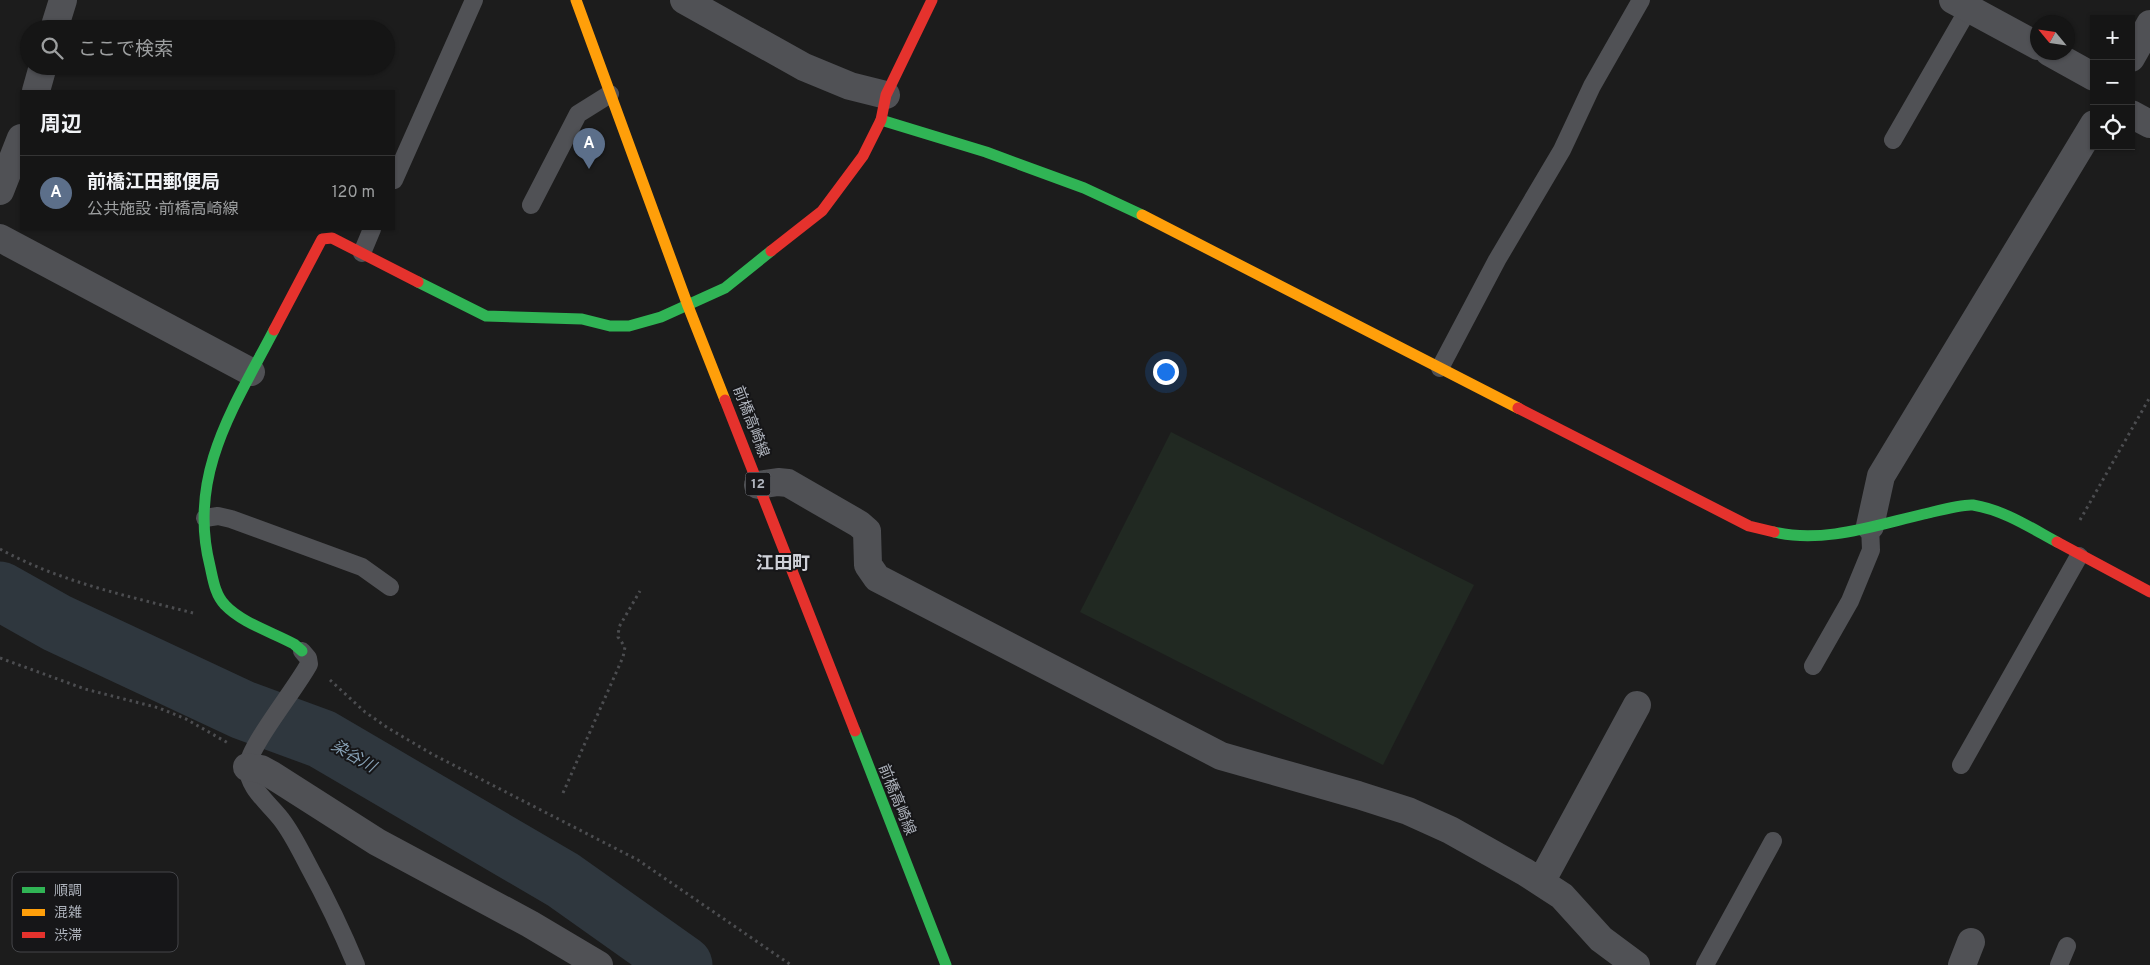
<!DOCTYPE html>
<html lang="ja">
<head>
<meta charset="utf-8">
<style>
	:root { --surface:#151515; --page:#1e1e1e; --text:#f1f3f6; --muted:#9d9fa0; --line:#343434; --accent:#ea580c }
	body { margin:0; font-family:Overpass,"Noto Sans JP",sans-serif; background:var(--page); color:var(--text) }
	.controls { position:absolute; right:15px; top:15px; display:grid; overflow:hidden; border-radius:0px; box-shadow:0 1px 4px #0004 }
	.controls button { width:45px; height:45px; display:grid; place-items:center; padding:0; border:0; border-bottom:1px solid var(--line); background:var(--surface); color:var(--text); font:25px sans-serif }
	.compass { position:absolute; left:2030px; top:15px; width:45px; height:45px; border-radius:50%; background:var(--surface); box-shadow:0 1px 4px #0004; rotate:299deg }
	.you { position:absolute; left:1165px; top:371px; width:18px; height:18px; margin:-12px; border:4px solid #fff; border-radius:50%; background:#1a73e8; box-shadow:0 0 0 8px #1a73e833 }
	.badge { display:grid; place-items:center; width:32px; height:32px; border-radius:50%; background:var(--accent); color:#fff; font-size:16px; font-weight:700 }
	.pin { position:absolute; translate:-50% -41px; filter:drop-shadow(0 1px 2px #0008) }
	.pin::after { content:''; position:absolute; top:26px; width:18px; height:15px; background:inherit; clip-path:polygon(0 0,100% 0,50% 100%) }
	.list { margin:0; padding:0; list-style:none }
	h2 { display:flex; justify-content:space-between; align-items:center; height:65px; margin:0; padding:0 20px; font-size:21px }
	h2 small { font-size:16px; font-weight:400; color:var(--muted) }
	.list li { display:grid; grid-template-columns:32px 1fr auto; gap:15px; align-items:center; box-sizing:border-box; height:75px; padding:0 20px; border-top:1px solid var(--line) }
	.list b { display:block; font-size:19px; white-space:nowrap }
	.list p { margin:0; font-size:16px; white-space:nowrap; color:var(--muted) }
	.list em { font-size:16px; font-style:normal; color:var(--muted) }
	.icon { flex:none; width:28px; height:28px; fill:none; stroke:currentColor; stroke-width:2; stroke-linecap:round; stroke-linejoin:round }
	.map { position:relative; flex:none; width:2150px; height:965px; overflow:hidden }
	.search { position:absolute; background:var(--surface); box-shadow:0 1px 4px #0004; left:20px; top:20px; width:375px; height:55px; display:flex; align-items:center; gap:12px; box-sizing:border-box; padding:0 18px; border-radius:28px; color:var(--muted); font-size:19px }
	.panel { position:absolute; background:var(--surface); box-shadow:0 1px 4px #0004; left:20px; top:90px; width:375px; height:140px; border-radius:0px }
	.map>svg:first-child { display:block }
	.green { fill:#212922 }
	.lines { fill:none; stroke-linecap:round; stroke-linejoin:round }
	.river { stroke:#2f373e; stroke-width:59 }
	.path { stroke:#4c4d50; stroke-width:3; stroke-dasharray:2.5 4; stroke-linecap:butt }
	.lane { stroke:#505155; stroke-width:18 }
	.street { stroke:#505155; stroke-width:28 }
	.fast { stroke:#30b455; stroke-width:11 }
	.slow { stroke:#ff9f0a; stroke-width:11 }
	.jam { stroke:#e5322d; stroke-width:11 }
	.labels { text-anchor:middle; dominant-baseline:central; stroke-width:4; stroke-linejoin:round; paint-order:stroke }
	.shield { fill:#161618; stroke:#80848b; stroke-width:1 }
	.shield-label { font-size:14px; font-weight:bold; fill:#aeb3bc }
	.street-label { font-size:15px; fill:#aeb3bc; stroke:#161618 }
	.water-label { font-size:16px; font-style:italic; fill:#87a1b5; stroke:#161618 }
	.quarter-label { font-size:18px; font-weight:bold; fill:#cfd1d8; stroke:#161618 }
	.key { fill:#161618; stroke:#444549; stroke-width:1 }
	.key-label { font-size:14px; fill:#aeb3bc }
</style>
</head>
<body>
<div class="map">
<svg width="2150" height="965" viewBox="0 0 2150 965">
	<rect width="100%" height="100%" fill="#1c1c1c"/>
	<path class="green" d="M1171 432 1474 585 1383 765 1080 612Z"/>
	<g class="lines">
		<path class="river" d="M0 591 57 623 243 710 322 739 563 880 683 965"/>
		<path class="path" d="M2080 520 2150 397
			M0 549C60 582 128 596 193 613
			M0 658 85 689 159 708 186 719 228 743
			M330 680 365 712 388 728 432 754 638 860 791 965
			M563 793 623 657 625 647 618 637 619 627 640 591"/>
		<path class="lane" d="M1893 140 1969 8
			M394 180 474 0
			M531 205 578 114 610 94
			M362 253 372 229
			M1440 368 1497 260 1562 150 1592 86 1641 0
			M205 518 218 516 231 519 362 567 390 587
			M302 651 308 658 309 664C297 687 250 745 248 765 246 787 270 804 281 819 292 833 300 850 308 865 326 898 342 931 356 965
			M1813 666 1850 601 1871 550 1870 526
			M1961 765 2079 556
			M1705 965 1773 841
			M2059 965 2067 946"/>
		<path class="street" d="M684 0 804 67 850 86 886 95
			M1953 0 2038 46
			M54 29 63 0
			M2049 52 2094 77
			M2131 58 2150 24
			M36 91 43 66
			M2131 114 2150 124
			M0 191 21 138
			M0 238 251 372
			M758 485 778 482 788 483 859 524 867 531 868 565 877 578 1221 756 1358 795 1408 811 1450 830 1525 872 1562 896 1601 939 1636 965
			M1870 526 1881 476 2094 124
			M247 767 261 769 272 775 377 842 530 924 599 965
			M1541 882 1637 705
			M1962 965 1971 942"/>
		<path class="fast" d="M881 120 986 152 1084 188 1142 215
			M418 282 486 316 582 319 610 326H629L661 317 725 288 771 251
			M274 330C234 407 187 475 210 566 213 579 215 595 225 605 242 623 272 632 294 644L302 651
			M1774 532C1823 544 1876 525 1924 514 1937 511 1962 504 1973 505 2004 510 2031 528 2057 542
			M855 731 946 965"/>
		<path class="slow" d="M576 0 688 306 725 400
			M1142 215 1518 408"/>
		<path class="jam" d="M771 251 822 211 863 156 881 120 886 95 932 0
			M274 330 322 239 332 238 418 282
			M725 400 855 731
			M1518 408 1749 526 1774 532
			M2057 542 2150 592"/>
	</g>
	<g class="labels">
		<rect class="shield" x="745.5" y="472.5" width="25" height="23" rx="4"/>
		<g class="shield-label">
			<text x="758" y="484">12</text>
		</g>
		<g class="street-label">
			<text transform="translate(750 422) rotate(69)">前橋高崎線</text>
			<text transform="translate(896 800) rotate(68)">前橋高崎線</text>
		</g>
		<g class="water-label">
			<text transform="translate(353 757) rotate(30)">染谷川</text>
		</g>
		<g class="quarter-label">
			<text x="783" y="564">江田町</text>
		</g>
	</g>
	<rect x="12" y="872" width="166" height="80" rx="8" class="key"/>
	<rect x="22" y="887" width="23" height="6" fill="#30b455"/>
	<rect x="22" y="909" width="23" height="7" fill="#ff9f0a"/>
	<rect x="22" y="932" width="23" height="6" fill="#e5322d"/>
	<g class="key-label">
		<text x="54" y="895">順調</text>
		<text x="54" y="917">混雑</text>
		<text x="54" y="940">渋滞</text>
	</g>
</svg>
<div class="controls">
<button>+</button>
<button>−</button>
<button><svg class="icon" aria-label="locate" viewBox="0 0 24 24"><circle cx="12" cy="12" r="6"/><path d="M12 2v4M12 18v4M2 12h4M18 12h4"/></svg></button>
</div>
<svg class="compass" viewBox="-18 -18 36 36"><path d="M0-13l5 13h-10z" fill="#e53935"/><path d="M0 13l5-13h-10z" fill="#9d9fa0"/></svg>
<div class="you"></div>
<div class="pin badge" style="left:589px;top:169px;background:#5c6f8a">A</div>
<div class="search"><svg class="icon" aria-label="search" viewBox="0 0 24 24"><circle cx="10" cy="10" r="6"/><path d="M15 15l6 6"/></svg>ここで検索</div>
<section class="panel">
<h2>周辺<small></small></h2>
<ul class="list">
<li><span class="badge" style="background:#5c6f8a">A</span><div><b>前橋江田郵便局</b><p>公共施設 · 前橋高崎線</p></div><em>120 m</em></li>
</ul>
</section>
</div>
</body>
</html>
